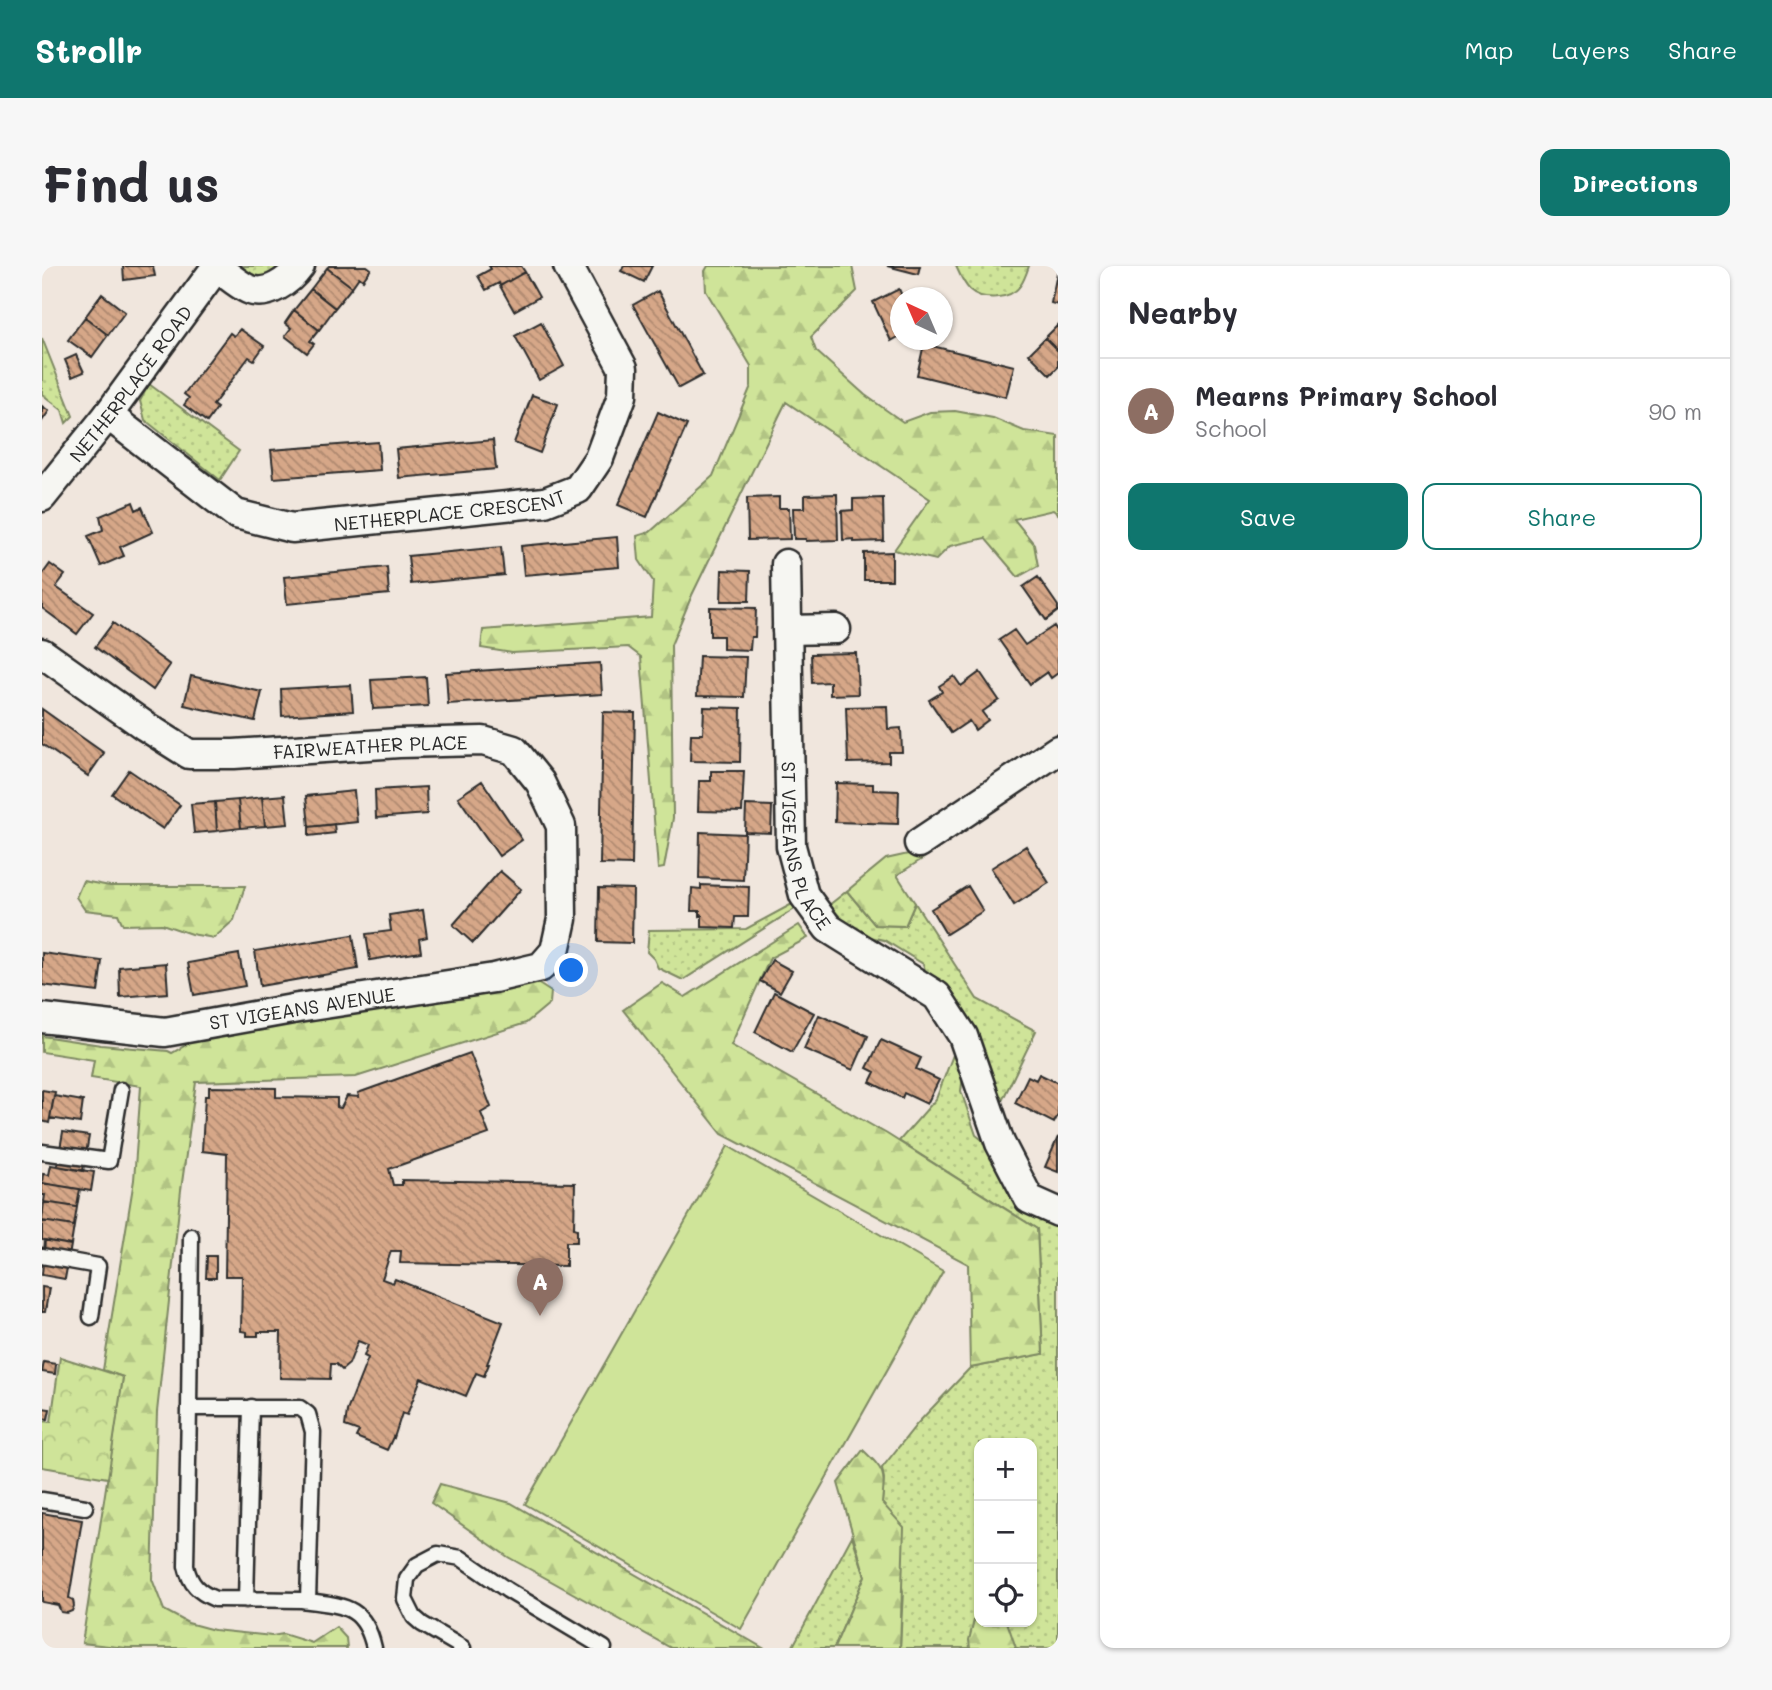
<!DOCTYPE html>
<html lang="en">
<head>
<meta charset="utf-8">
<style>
	:root { --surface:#fff; --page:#f7f7f7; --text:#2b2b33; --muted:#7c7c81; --line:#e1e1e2; --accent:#0f766e }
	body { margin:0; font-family:Mali,sans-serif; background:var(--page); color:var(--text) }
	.controls { position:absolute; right:21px; bottom:21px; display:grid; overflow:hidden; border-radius:14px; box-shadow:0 2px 5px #0004 }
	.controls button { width:63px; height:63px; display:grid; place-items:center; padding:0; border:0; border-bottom:2px solid var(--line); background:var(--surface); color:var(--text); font:35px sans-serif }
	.compass { position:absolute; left:848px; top:21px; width:63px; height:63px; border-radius:50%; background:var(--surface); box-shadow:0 2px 5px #0004; rotate:316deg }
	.you { position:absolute; left:530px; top:705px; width:24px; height:24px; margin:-18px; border:5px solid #fff; border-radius:50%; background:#1a73e8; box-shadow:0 0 0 10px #1a73e833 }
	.badge { display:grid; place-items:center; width:46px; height:46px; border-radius:50%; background:var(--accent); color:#fff; font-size:23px; font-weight:700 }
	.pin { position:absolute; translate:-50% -58px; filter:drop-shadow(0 2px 4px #0008) }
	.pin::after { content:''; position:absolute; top:37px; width:24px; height:21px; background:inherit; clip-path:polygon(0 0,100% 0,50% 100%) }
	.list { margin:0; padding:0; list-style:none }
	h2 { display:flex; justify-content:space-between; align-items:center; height:91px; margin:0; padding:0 28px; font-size:30px }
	h2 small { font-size:23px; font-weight:400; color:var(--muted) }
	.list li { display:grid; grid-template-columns:46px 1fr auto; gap:21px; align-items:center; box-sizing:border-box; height:105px; padding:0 28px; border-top:2px solid var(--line) }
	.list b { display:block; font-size:26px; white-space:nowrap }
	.list p { margin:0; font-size:23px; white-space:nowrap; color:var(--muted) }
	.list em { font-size:23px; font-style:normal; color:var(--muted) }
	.actions { display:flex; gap:14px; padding:21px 28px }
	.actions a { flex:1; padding:16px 0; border:2px solid var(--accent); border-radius:14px; text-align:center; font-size:24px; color:var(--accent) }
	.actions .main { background:var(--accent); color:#fff }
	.icon { flex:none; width:38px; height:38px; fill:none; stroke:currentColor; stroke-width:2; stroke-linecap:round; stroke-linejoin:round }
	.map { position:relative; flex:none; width:1016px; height:1382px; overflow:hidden; border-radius:14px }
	header { display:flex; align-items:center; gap:42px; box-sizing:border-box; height:98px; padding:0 35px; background:var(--accent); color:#fff }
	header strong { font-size:33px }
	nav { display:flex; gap:38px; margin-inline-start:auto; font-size:24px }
	.intro { display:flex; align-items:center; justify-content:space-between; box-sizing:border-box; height:168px; padding:0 42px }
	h1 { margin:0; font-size:49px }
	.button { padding:18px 32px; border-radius:14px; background:var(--accent); color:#fff; font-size:24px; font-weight:700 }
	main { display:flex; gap:42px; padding:0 42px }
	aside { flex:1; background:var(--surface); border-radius:14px; box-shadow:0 2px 5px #0004 }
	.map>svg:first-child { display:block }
	.grass { fill:url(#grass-dots); stroke:#7d8862; stroke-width:2; fill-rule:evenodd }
	.forest { fill:url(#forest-firs); stroke:#7d8862; stroke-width:2 }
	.park { fill:url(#park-crowns); stroke:#7d8862; stroke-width:2 }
	.garden { fill:#cfe499; stroke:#7d8862; stroke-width:2 }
	.building { fill:url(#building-back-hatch); stroke:#2b2b2b; stroke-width:2 }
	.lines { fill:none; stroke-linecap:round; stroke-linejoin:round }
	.service-casing { stroke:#2b2b2b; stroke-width:19 }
	.minor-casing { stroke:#2b2b2b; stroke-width:33 }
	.service { stroke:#f6f6f2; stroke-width:14 }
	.minor { stroke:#f6f6f2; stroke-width:28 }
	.labels { text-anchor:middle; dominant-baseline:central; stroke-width:5; stroke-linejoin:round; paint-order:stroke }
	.street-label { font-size:19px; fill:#2b2b2b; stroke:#f6f6f2 }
</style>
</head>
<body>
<header>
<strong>Strollr</strong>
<nav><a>Map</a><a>Layers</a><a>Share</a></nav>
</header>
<div class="intro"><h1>Find us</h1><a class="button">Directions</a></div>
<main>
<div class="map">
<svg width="1016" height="1382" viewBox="0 0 1016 1382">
	<defs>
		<pattern id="grass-dots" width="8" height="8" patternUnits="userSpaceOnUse" patternTransform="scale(1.75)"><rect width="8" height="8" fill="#cfe499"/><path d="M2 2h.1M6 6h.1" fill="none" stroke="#b2c484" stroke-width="1.8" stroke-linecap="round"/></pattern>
		<pattern id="forest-firs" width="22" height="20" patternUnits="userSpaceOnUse" patternTransform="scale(1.75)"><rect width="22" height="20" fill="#cfe499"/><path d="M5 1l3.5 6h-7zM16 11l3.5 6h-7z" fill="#b2c484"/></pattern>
		<pattern id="park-crowns" width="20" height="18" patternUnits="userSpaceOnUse" patternTransform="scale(1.75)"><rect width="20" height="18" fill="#cfe499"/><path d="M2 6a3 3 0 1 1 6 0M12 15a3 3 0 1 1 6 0" fill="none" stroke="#b2c484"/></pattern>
		<pattern id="building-back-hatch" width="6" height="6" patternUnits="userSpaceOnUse" patternTransform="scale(1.75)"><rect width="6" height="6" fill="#d6a788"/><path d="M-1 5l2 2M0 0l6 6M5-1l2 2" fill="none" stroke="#ae886f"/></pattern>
	</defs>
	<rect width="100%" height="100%" fill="#f0e6dd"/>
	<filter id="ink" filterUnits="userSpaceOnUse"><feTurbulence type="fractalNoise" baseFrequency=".0143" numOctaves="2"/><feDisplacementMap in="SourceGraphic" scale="14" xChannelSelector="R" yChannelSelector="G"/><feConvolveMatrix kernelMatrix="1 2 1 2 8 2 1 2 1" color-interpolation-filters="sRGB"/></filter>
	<g filter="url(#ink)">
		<path class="grass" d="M202 0H250L225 19 194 10Z
			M914 0H987C985 6 982 15 978 20 968 34 940 35 928 24 921 17 918 9 914 0Z
			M0 72 31 150 24 157 20 144 0 128Z
			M107 118 197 185 178 214 103 154 98 135Z
			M805 625 833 659 863 660 873 637 935 733 994 765 958 839 888 718 881 698 842 674 814 668 787 639Z
			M752 637 754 642 641 714 616 702 612 693 605 686 607 664 704 663Z
			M911 789 922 803 919 825 934 869 949 881 1016 958V1382H858L861 1325 840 1237 842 1213 840 1202 875 1158 928 1102 1001 1088 995 963 857 875 894 833ZM937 1177H990V1356H937Z
			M810 1270 823 1310 792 1382H750Z"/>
		<path class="forest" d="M666 0H810L815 25 769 71 774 85 823 129 861 156 888 146 913 145 951 152 982 165 1016 170V248L1011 244 972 253 992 278 996 300 976 311 943 272 908 280 894 294 852 284 888 233 744 136 650 329 629 379 631 552 622 602 616 603 599 391 586 381 470 387 439 382 441 364 609 351 611 315 597 294 595 270 608 266 671 210 709 120V100L664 25 663 5Z
			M875 586 882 592 855 609 873 637 863 660 833 659 805 625 844 593Z
			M41 615 68 620H203L192 654 172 672 149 668 120 658 81 659 76 648 43 644 34 631Z
			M757 659 766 672 728 692 689 779 845 868 995 963 1001 1088 928 1102 926 998 680 868 581 744 620 717 643 731Z
			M486 711 509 726 508 737 484 757 314 811 154 816 139 924 115 1146 110 1313 122 1344 146 1357 172 1364 230 1370 241 1368 270 1377 294 1361 304 1372 305 1382H85L40 1377 81 1111 61 1104 92 914 99 820 49 812 52 794 0 786V770L59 779 126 785 130 787 156 772Z
			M821 1184C844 1206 843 1206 840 1237L862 1261 858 1382H792L823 1310 796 1217Z
			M398 1218 469 1237 721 1382H629L466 1291 389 1237Z
			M932 1354 965 1356 974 1382H928L927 1374Z"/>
		<path class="park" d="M18 1091 81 1111 66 1212 0 1201V1155L9 1156Z"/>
		<path class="garden" d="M686 880 901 1005 699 1363 483 1238Z"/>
		<path class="building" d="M81 0H111L113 10 82 14Z
			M287 0H325L329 3 321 14 317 11 310 21 285 2Z
			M447 0H479L483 6 458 20 457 17 444 24 436 10 449 3Z
			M582 0H610L602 16 579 5Z
			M845 0H878L876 8Z
			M285 2 310 21 293 42 269 23Z
			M1016 2V39L1009 37Z
			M483 6 497 31 472 45 458 20Z
			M269 23 293 42 277 64 252 44Z
			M857 23 861 32H858V70L849 75 831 36Z
			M616 25 661 109 637 122 591 39Z
			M60 28 83 46 66 69 43 51Z
			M252 44 277 64 268 75 272 78 265 87 243 70 249 62 243 57Z
			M43 51 66 69 50 91 26 74Z
			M499 56 522 100 497 114 473 70Z
			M1016 59V85L1003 72Z
			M198 63 222 80 212 94 207 91 171 139 175 142 165 156 142 139 147 132 142 128 188 67 192 70Z
			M1003 72 1016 85V101L1008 109 987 88Z
			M882 78 972 100 964 131 875 109Z
			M34 89 42 106 30 111 23 94Z
			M490 129 516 138 498 187 472 177Z
			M0 140 7 145 0 155Z
			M616 146 645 159 605 251 576 239Z
			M451 174 454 203 357 212 354 183Z
			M336 176 338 204 232 212 229 184Z
			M795 228 796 274 764 275V273H752L751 242H763V229Z
			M737 231V242H747L748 273 706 274 705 232Z
			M841 232 842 275 812 276V273L801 274 800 245 811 244V233Z
			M91 236 94 244 100 241 111 266 78 281 82 290 59 300 46 270 61 264 58 250Z
			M575 271 577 301 482 309 479 280Z
			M459 281 462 309 369 318 366 290Z
			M850 286V314H822V287Z
			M8 298 23 309 14 321 51 347 35 368 0 342V309Z
			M345 301 347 328 245 338 242 311Z
			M680 304 708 305 707 335H679Z
			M996 311 1016 340V345L1004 354 981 321Z
			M668 341 714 342 713 371H709L708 384 681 383V370H668Z
			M71 357 128 399 111 424 53 381Z
			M1012 360 1016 366V407L1009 412 1005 406 988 418 957 374 972 364 983 379Z
			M814 387 816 428 788 429V416L770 417 769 388Z
			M657 390 704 391 702 431 655 430Z
			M558 397 560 428 406 438 404 407Z
			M938 406 957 434 940 446 946 454 933 464 927 455 909 467 887 434 900 426 897 420 912 410 919 420Z
			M149 410 220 426 213 455 142 439Z
			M384 411 386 440 331 443 329 414Z
			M309 419 311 445 240 450 239 423Z
			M845 440 846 463 859 462 860 486H847V496L806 497 804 441Z
			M662 441 699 442 698 496 648 495 649 468H661Z
			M0 443 62 487 46 510 0 478Z
			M561 446 593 447 590 599 558 598Z
			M87 504 138 539 121 563 70 528Z
			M669 505H702L700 546 656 545 657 515H669Z
			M440 515 480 574 457 590 416 531Z
			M794 517 831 518V524L857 525 856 558 793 556Z
			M384 521 385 548 334 552 333 524Z
			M312 525 315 556 267 561 264 530Z
			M243 529 246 558 223 560 220 531Z
			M220 531 223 560 199 562 196 534Z
			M196 534 199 562 175 565 173 536Z
			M173 536 175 565 152 567 149 538Z
			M704 539 730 540 729 567 703 566Z
			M292 558 293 567 267 570V561Z
			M658 566 703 568 701 614 657 612Z
			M984 580 1007 617 972 639 949 602Z
			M458 605 479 623 431 677 411 659Z
			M659 619 707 621 706 651H693L692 662 660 661V649L658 650V645H649L650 622 659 623Z
			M926 620 941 645 904 668 889 643Z
			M557 622 591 623 590 677 556 676Z
			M381 644 385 671 377 673 379 686 328 694 324 668 349 665 347 649Z
			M311 669 316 703 218 720 213 685Z
			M0 687 60 695 56 726 0 719Z
			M197 688 203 720 152 729 146 697Z
			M730 694 750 705 738 726 718 715Z
			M124 697 126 727 78 731 77 701Z
			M732 726 772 747 750 786 713 766Z
			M777 749 826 770 811 804 762 783Z
			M839 774 879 792 874 803 897 814 885 838 862 827 860 832 828 816 833 806 825 802Z
			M428 787 449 841 439 847 447 868 347 903 351 919H360V914L533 917 532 962 535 963V976H524V1000L358 997 359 985H349L340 1013 351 1017 353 1013 461 1056 445 1098H447L442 1110 434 1107 424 1130 379 1112 365 1149 360 1147 352 1172 351 1171 345 1184 314 1171 317 1165 303 1160 305 1145 326 1092 322 1090 326 1079 316 1075 307 1098 300 1104 294 1098H289L288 1113 238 1112 239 1066H216V1070H205V1066L199 1065 200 1010H183L185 888 160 885 163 830H167V821L234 822V831L295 832V841L299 842 305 830 317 831 316 827Z
			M997 808 1016 817V849L1012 857 973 837 986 810 994 814Z
			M0 824 13 826 7 857 0 855Z
			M12 830 41 835 38 857 8 852Z
			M21 866 47 870 41 905 15 900Z
			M1016 871V906L1003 901Z
			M9 899 52 906 49 925 0 917 1 908 7 909Z
			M0 917 38 923 35 941 2 936 3 929H0Z
			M2 936 35 941 32 960 0 955Z
			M0 955 32 960 29 979 0 974Z
			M3 974 29 979 23 1013 0 1009Z
			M165 990H174V1012H164Z
			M0 1021 7 1022 3 1046H0Z
			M2 1096 14 1098 13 1108 0 1106Z
			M0 1142 8 1143 6 1153 0 1152Z
			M0 1247 40 1254 27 1332 31 1334 32 1340 30 1345 25 1347 19 1346 16 1339 0 1336Z"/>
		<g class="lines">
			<defs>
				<path id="service" d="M0 886 67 895 79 824
					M0 990 56 1000 49 1051
					M147 1142 149 970
					M0 1234 43 1241
					M204 1334 209 1141
					M266 1335 271 1166 266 1148 258 1142H147L144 1300C148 1318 156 1326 173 1333L260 1334C299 1340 322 1337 332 1382
					M421 1382 380 1358 372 1351 363 1333 365 1313 375 1299 396 1288 419 1292 465 1324 562 1382"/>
				<g id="minor">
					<path d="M174 1C185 8 195 18 206 23 225 32 248 14 258 0"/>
					<path id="s1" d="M66 149 194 248 250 262 503 236 536 223 557 192 580 130 581 102 526 0"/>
					<path id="s2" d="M0 231 66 149 175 0"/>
					<path id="s3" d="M744 298 749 580 762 629 786 662 895 730 921 770 958 877 987 933 1016 946"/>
					<path d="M745 364 794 363"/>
					<path id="s4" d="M0 387 103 460 147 488H192L357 477 441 475 472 484 498 516 519 560 520 653 513 685 499 701 452 712 256 742 123 766 0 752"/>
					<path d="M877 577 1016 484"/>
				</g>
			</defs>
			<use href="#service" class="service-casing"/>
			<use href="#minor" class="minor-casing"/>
			<use href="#service" class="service"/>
			<use href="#minor" class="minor"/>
		</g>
	</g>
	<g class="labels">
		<g class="street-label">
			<text stroke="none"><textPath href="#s2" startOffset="144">NETHERPLACE ROAD</textPath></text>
			<text stroke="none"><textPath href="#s1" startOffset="378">NETHERPLACE CRESCENT</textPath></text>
			<text stroke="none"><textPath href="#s4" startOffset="360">FAIRWEATHER PLACE</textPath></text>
			<text stroke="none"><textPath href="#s3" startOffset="285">ST VIGEANS PLACE</textPath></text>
			<text transform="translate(260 742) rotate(-9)">ST VIGEANS AVENUE</text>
		</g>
	</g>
</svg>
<div class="controls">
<button>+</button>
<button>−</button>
<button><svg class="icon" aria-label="locate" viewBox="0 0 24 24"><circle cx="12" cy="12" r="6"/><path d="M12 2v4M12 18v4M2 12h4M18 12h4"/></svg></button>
</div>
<svg class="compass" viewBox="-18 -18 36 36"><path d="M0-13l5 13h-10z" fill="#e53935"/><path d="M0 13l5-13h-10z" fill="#7c7c81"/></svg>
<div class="you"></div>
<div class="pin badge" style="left:498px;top:1050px;background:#8d6e63">A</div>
</div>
<aside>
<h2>Nearby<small></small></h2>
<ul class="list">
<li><span class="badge" style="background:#8d6e63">A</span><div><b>Mearns Primary School</b><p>School</p></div><em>90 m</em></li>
</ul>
<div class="actions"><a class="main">Save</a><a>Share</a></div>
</aside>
</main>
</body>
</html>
